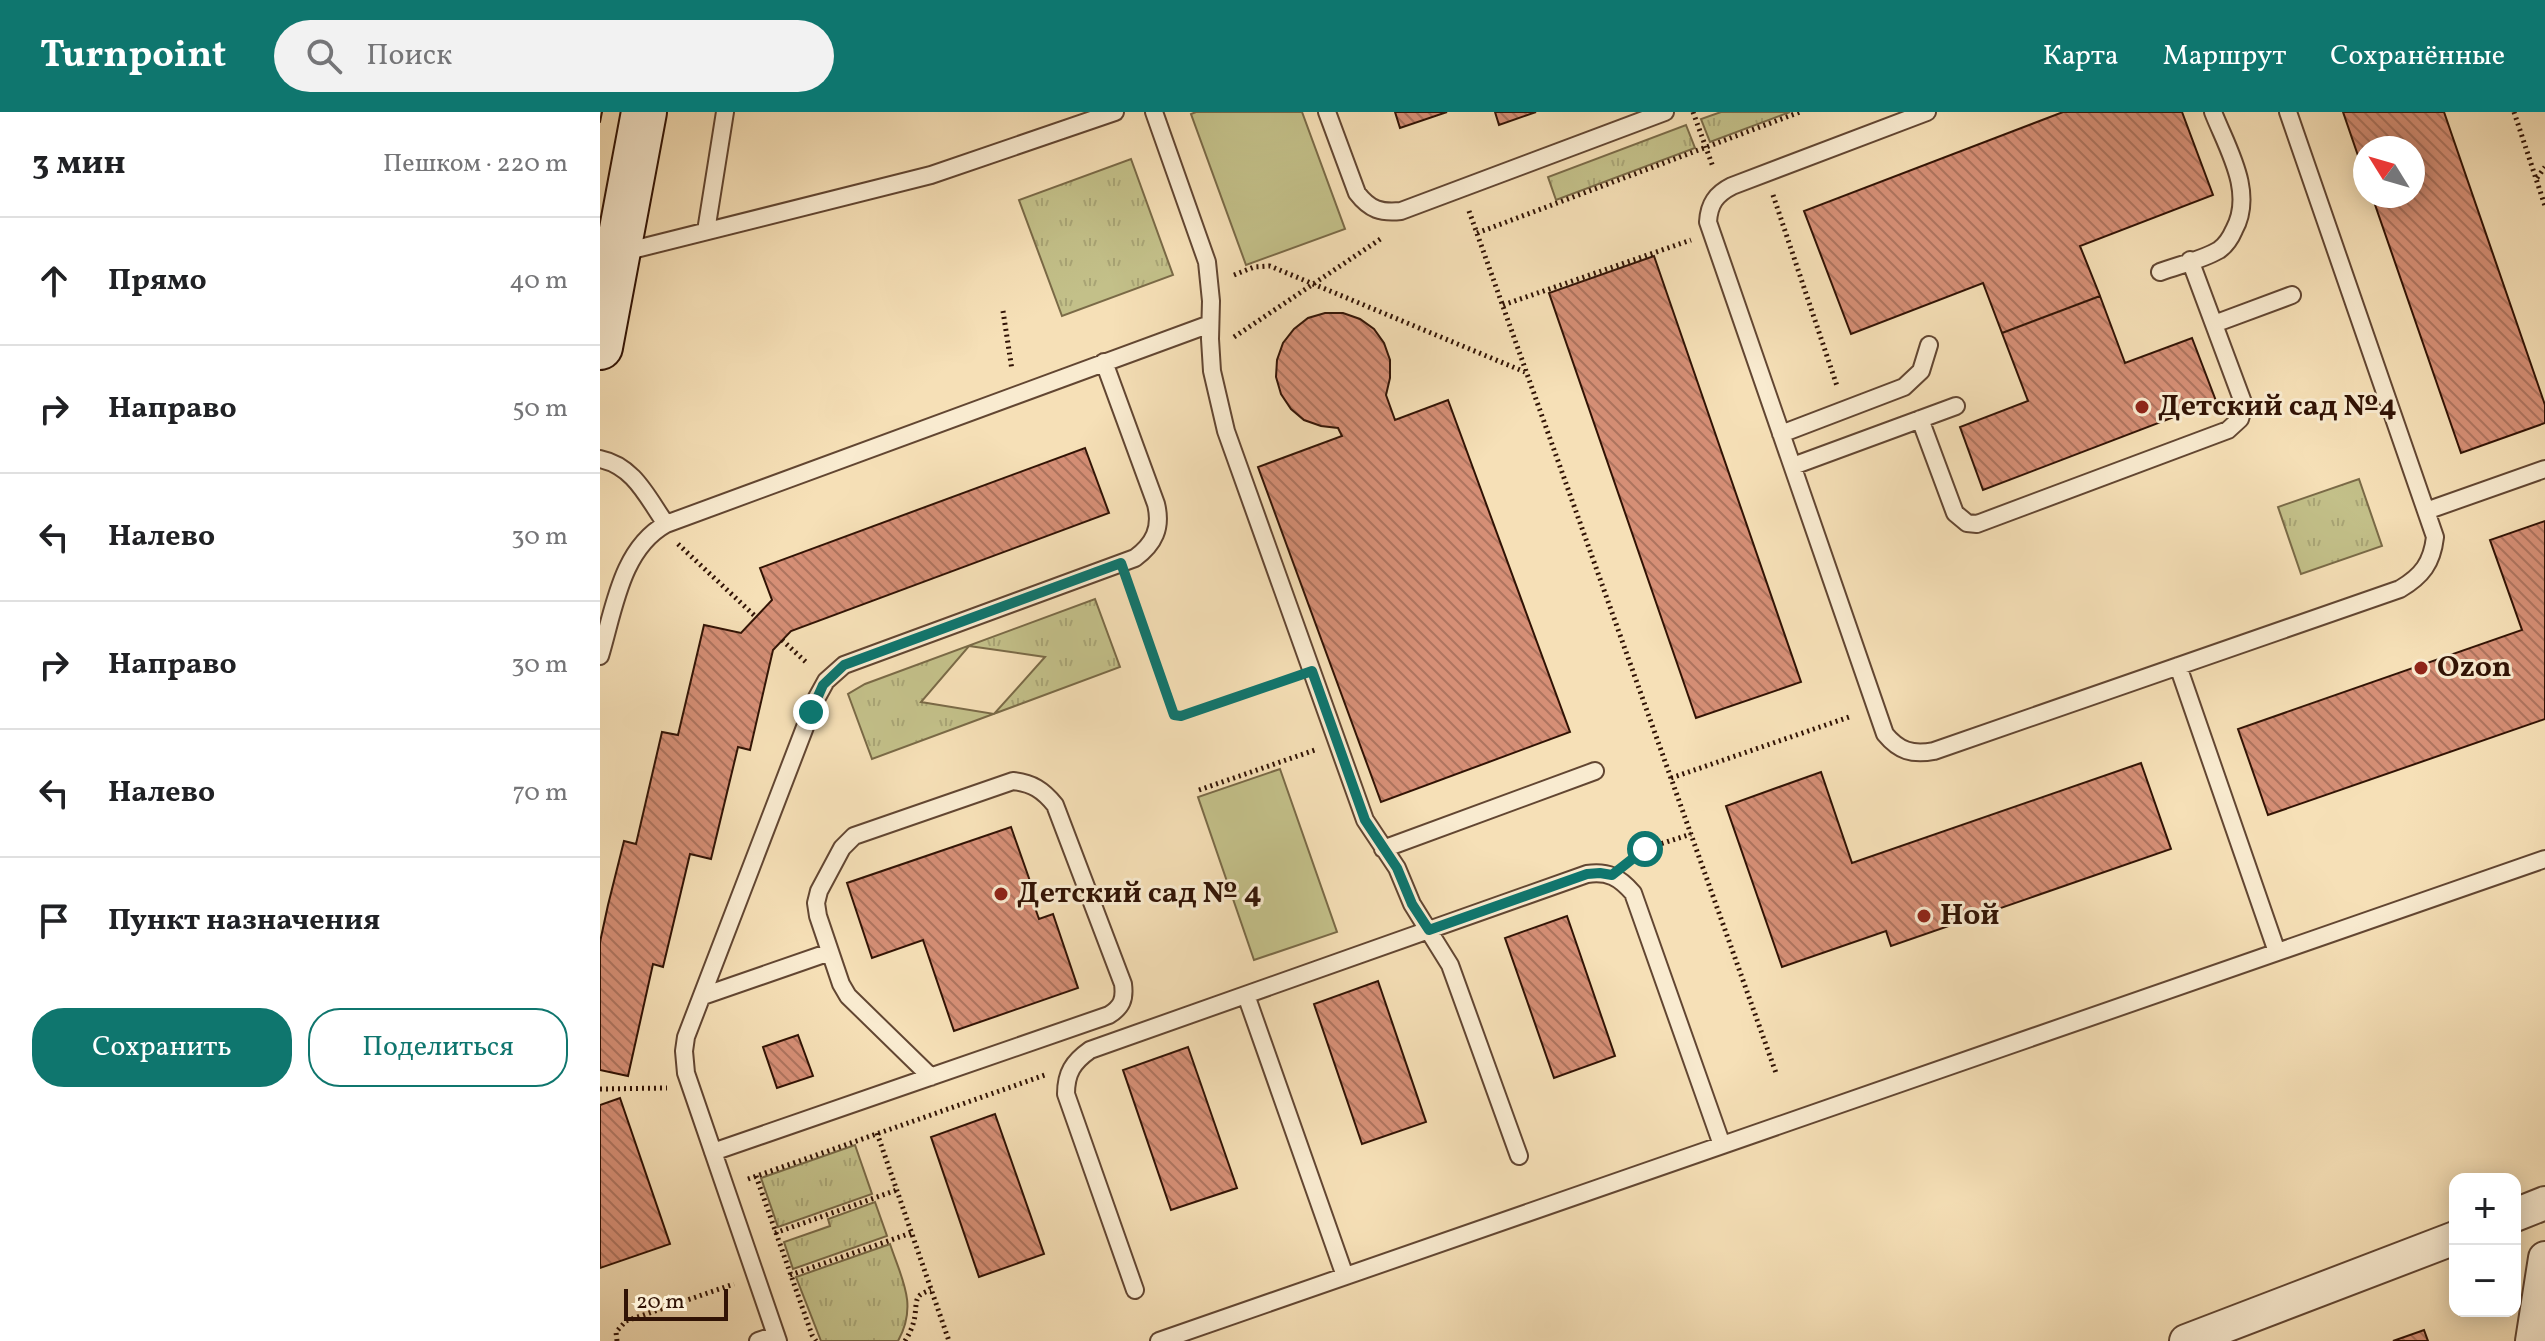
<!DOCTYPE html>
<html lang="ru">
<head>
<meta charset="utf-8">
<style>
	:root { --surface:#fff; --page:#f2f2f2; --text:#202124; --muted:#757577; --line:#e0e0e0; --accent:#0f766e }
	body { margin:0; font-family:Vollkorn,serif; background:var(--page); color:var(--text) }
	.controls { position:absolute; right:24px; bottom:24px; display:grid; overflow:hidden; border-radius:16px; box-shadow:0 4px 20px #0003 }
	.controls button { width:72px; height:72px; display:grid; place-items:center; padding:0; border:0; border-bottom:2px solid var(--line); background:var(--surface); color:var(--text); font:40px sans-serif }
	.compass { position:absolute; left:1753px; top:24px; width:72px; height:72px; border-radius:50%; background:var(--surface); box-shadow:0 4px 20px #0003; rotate:307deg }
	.scale { position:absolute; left:24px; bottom:20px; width:104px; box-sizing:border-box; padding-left:8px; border:4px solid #311305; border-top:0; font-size:22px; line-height:28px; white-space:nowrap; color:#311305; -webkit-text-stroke:6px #f9ebd0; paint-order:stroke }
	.stop { position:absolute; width:24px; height:24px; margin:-18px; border:6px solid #0f766e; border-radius:50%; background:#fff }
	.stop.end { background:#0f766e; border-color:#fff; box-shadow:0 2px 8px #0008 }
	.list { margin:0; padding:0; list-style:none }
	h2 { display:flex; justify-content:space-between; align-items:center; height:104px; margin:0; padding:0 32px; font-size:34px }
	h2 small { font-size:26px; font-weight:400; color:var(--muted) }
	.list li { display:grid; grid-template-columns:52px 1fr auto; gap:24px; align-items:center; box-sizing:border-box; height:128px; padding:0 32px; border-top:2px solid var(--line) }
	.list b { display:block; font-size:30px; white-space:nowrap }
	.list em { font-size:26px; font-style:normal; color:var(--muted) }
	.actions { display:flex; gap:16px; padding:24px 32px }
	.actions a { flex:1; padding:18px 0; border:2px solid var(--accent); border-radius:32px; text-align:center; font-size:28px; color:var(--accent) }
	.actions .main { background:var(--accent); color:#fff }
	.icon { flex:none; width:44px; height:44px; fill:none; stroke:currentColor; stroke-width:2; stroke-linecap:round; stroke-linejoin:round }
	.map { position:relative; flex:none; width:1945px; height:1229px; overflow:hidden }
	header { display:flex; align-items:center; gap:48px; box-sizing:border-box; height:112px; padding:0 40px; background:var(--accent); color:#fff }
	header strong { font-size:38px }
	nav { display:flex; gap:44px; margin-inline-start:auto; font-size:28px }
	.search { width:560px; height:72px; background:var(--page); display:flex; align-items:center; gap:20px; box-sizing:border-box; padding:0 28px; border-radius:44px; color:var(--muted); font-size:30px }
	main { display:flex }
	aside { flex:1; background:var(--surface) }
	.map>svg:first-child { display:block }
	.grass { fill:url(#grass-tufts); stroke:#7a6a47; stroke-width:2; fill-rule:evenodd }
	.garden { fill:#c3c089; stroke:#7a6a47; stroke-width:2 }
	.building { fill:url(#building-back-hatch); stroke:#311305; stroke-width:2 }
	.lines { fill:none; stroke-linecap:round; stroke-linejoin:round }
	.service-casing { stroke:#624632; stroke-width:20 }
	.minor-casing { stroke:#624632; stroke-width:36 }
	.secondary-casing { stroke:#311305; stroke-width:48 }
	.path { stroke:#311305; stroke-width:5; stroke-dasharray:2 4; stroke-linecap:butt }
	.service { stroke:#f9ebd0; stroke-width:16 }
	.minor { stroke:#f9ebd0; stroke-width:32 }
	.secondary { stroke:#f9ebd0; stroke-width:44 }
	.tram { stroke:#311305; stroke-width:2 }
	.route { stroke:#0f766e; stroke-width:10 }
	.poi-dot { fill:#8f2418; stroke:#f9ebd0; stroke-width:3 }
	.labels { text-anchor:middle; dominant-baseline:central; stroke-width:6; stroke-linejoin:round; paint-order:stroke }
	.poi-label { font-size:30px; font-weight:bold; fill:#311305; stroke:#f9ebd0; text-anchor:start }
</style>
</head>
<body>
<header>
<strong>Turnpoint</strong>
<div class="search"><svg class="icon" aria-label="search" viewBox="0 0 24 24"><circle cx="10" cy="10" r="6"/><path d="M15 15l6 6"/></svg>Поиск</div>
<nav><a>Карта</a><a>Маршрут</a><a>Сохранённые</a></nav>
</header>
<main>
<aside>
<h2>3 мин<small>Пешком · 220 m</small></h2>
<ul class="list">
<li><svg class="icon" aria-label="ahead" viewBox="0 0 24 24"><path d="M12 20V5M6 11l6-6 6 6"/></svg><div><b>Прямо</b></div><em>40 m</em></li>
<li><svg class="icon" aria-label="right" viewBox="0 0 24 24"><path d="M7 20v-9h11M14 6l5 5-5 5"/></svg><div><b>Направо</b></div><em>50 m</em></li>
<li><svg class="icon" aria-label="left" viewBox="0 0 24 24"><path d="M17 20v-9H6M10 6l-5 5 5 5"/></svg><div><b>Налево</b></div><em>30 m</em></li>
<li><svg class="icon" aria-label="right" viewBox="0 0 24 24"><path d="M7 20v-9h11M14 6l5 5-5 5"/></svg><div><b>Направо</b></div><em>30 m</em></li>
<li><svg class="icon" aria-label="left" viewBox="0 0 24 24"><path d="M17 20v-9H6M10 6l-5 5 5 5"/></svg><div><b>Налево</b></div><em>70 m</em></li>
<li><svg class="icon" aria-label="arrive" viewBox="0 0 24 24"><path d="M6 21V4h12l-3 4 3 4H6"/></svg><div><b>Пункт назначения</b></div></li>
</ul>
<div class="actions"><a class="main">Сохранить</a><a>Поделиться</a></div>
</aside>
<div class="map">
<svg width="1945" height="1229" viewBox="0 0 1945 1229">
	<defs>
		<pattern id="grass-tufts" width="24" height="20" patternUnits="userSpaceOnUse" patternTransform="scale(2)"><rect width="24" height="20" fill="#c3c089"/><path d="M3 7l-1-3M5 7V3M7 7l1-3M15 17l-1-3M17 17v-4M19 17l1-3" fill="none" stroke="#a8a475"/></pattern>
		<pattern id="building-back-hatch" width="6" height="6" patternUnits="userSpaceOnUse" patternTransform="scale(2)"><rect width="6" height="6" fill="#d68f76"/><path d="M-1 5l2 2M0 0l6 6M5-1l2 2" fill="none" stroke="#ae745f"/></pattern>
	</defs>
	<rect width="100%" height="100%" fill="#f6e0b7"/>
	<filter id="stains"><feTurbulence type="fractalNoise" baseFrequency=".0025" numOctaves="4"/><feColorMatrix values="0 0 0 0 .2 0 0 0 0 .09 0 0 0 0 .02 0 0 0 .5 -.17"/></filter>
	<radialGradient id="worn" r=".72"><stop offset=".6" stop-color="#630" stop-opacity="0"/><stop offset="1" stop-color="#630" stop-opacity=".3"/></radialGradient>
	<path class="grass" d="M1121 0H1190L1110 30 1101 7Z
		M1086 13 1095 36 956 88 948 65Z
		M531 47 573 163 462 204 419 88Z
		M1759 367 1782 434 1701 462 1678 395Z
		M495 487 520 555 272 647 248 582 265 572ZM369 534 445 545 394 602 321 590Z
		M255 1033 272 1082 178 1115 161 1066Z
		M275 1090 287 1124 193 1157 184 1130 230 1114 228 1107Z
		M290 1132C302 1168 318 1193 298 1229H221L196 1165Z"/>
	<path class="garden" d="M596 0H702L745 117 646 153 591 2Z
		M680 657 737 820 654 848 598 685Z"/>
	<path class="building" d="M795 0H847L800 16Z
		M895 0H936L899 13Z
		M1463 0H1582L1613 83 1480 134 1500 184 1402 221 1383 171 1251 222 1204 99Z
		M1743 0H1844L1945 293V311L1861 341 1772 84H1813V36H1765V64Z
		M1054 144 1201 570 1096 606 949 181Z
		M1500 184 1525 251 1592 226 1616 289 1383 378 1360 315 1428 289 1402 221Z
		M725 201H743L760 207 774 217 784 231 790 248V266L786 283 795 308 848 288 970 620 781 690 658 355 742 324 738 316 721 314 704 308 691 297 681 282 676 265 677 248 683 231 694 217 708 206Z
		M485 336 509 401 191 519 173 538 150 638 138 635 111 747 90 742 63 855 53 852 28 964 0 958V830L8 793 24 729 36 732 62 620 78 623 104 513 141 521 172 488 160 456Z
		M1945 409V607L1668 703 1638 617 1922 518 1890 428Z
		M1541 651 1571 737 1291 834 1286 819 1182 855 1126 694 1221 660 1252 751Z
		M411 715 437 789 433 790 439 807 453 802 478 876 354 919 323 828 272 846 247 771Z
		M967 804 1015 944 954 966 905 826Z
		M778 869 826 1010 762 1032 714 892Z
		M198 923 213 964 177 976 163 935Z
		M588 935 637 1076 571 1098 523 958Z
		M20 986 70 1132 0 1156V993Z
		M395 1002 444 1142 379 1165 331 1025Z
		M1824 1218 1828 1229H1793Z"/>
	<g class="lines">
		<defs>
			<path id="service" d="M554 0 607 150 611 189 610 227 612 259 626 319 765 708 797 756 812 792 850 853 919 1044
				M727 0 757 81C770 98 781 101 801 99L1065 0
				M1327 0 1132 74C1116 82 1109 92 1108 110L1285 622C1299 639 1312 643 1334 639L1800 477C1822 464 1832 451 1835 425L1688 0
				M106 119 125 0
				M20 141 331 63 515 0
				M1560 160C1579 153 1602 148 1619 138 1626 133 1631 125 1634 118 1655 80 1627 36 1613 0
				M1614 212 1692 183
				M1320 307 1355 401 1367 411 1377 412 1628 318 1640 307 1644 293 1590 148
				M1181 322 1304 275 1321 259 1329 233
				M0 347C34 354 47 385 66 412
				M1193 354 1356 294
				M1826 399 1945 357
				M0 544C14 498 21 437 66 412L610 212
				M1578 554 1677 840
				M783 737 995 659
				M646 883 745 1164
				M103 884 230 840
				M113 1040C245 994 377 949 509 903 522 895 525 887 523 872L455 693C443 678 432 671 413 669L254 724 242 736 219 779 216 791 218 804 241 872 248 884 331 965
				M535 1178 466 982C466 961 473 950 490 938L987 762C1008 759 1019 765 1033 781L1122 1033
				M158 1229 176 1223
				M178 1229 86 961 84 939 86 925 215 589 226 569 244 553 535 446C554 432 562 416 556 392L504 250
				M559 1229 1945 747"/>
			<path id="minor" d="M1915 1103 1945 1091
				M1586 1229 1855 1126
				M1932 1229 1945 1146"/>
			<path id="secondary" d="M0 235 44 0"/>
		</defs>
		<use href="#service" class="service-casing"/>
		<use href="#minor" class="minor-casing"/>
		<use href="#secondary" class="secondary-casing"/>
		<path class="path" d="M1093 0 1113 55
			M1914 0 1945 94
			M1937 66 1945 55
			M1173 83 1237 274
			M869 99 1176 961
			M877 121 1200 0
			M634 163 654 155 670 154 925 260
			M903 193 1091 128
			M403 199 412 258
			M634 225 782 126
			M78 432 156 505
			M528 474 574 603 581 604 688 567
			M182 528 208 552
			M1071 666 1252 604
			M599 678 715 638
			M1030 748 1045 737 1091 722
			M0 977 67 976
			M277 1021 349 1229
			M156 1064 212 1223 216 1229
			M148 1067 445 963
			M175 1121 297 1078
			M190 1163 311 1121
			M17 1229 16 1220 26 1209 134 1172
			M305 1229C310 1221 314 1212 315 1203 317 1188 314 1183 331 1178"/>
		<use href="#service" class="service"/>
		<use href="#minor" class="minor"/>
		<use href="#secondary" class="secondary"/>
		<path class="tram" d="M0 10 2 0"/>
	</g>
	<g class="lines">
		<path class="route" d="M211 600 223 573 244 553 521 451 574 603 581 604 712 559 765 708 797 756 812 792 829 818 987 762 1000 761 1012 763 1045 737"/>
	</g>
	<g class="poi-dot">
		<circle cx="1542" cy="295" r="8"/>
		<circle cx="1821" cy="556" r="8"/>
		<circle cx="401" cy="782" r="8"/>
		<circle cx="1324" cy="804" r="8"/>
	</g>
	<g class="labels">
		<g class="poi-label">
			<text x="1558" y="295">Детский сад №4</text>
			<text x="1837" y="556">Ozon</text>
			<text x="417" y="782">Детский сад № 4</text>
			<text x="1340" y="804">Ной</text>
		</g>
	</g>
	<rect width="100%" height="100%" filter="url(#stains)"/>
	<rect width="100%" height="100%" fill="url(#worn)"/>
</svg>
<div class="controls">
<button>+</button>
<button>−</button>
</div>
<svg class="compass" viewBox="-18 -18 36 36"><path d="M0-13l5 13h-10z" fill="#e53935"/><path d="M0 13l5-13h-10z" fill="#757577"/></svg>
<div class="scale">20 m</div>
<div class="stop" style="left:1045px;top:737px"></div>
<div class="stop end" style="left:211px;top:600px"></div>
</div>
</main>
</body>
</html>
